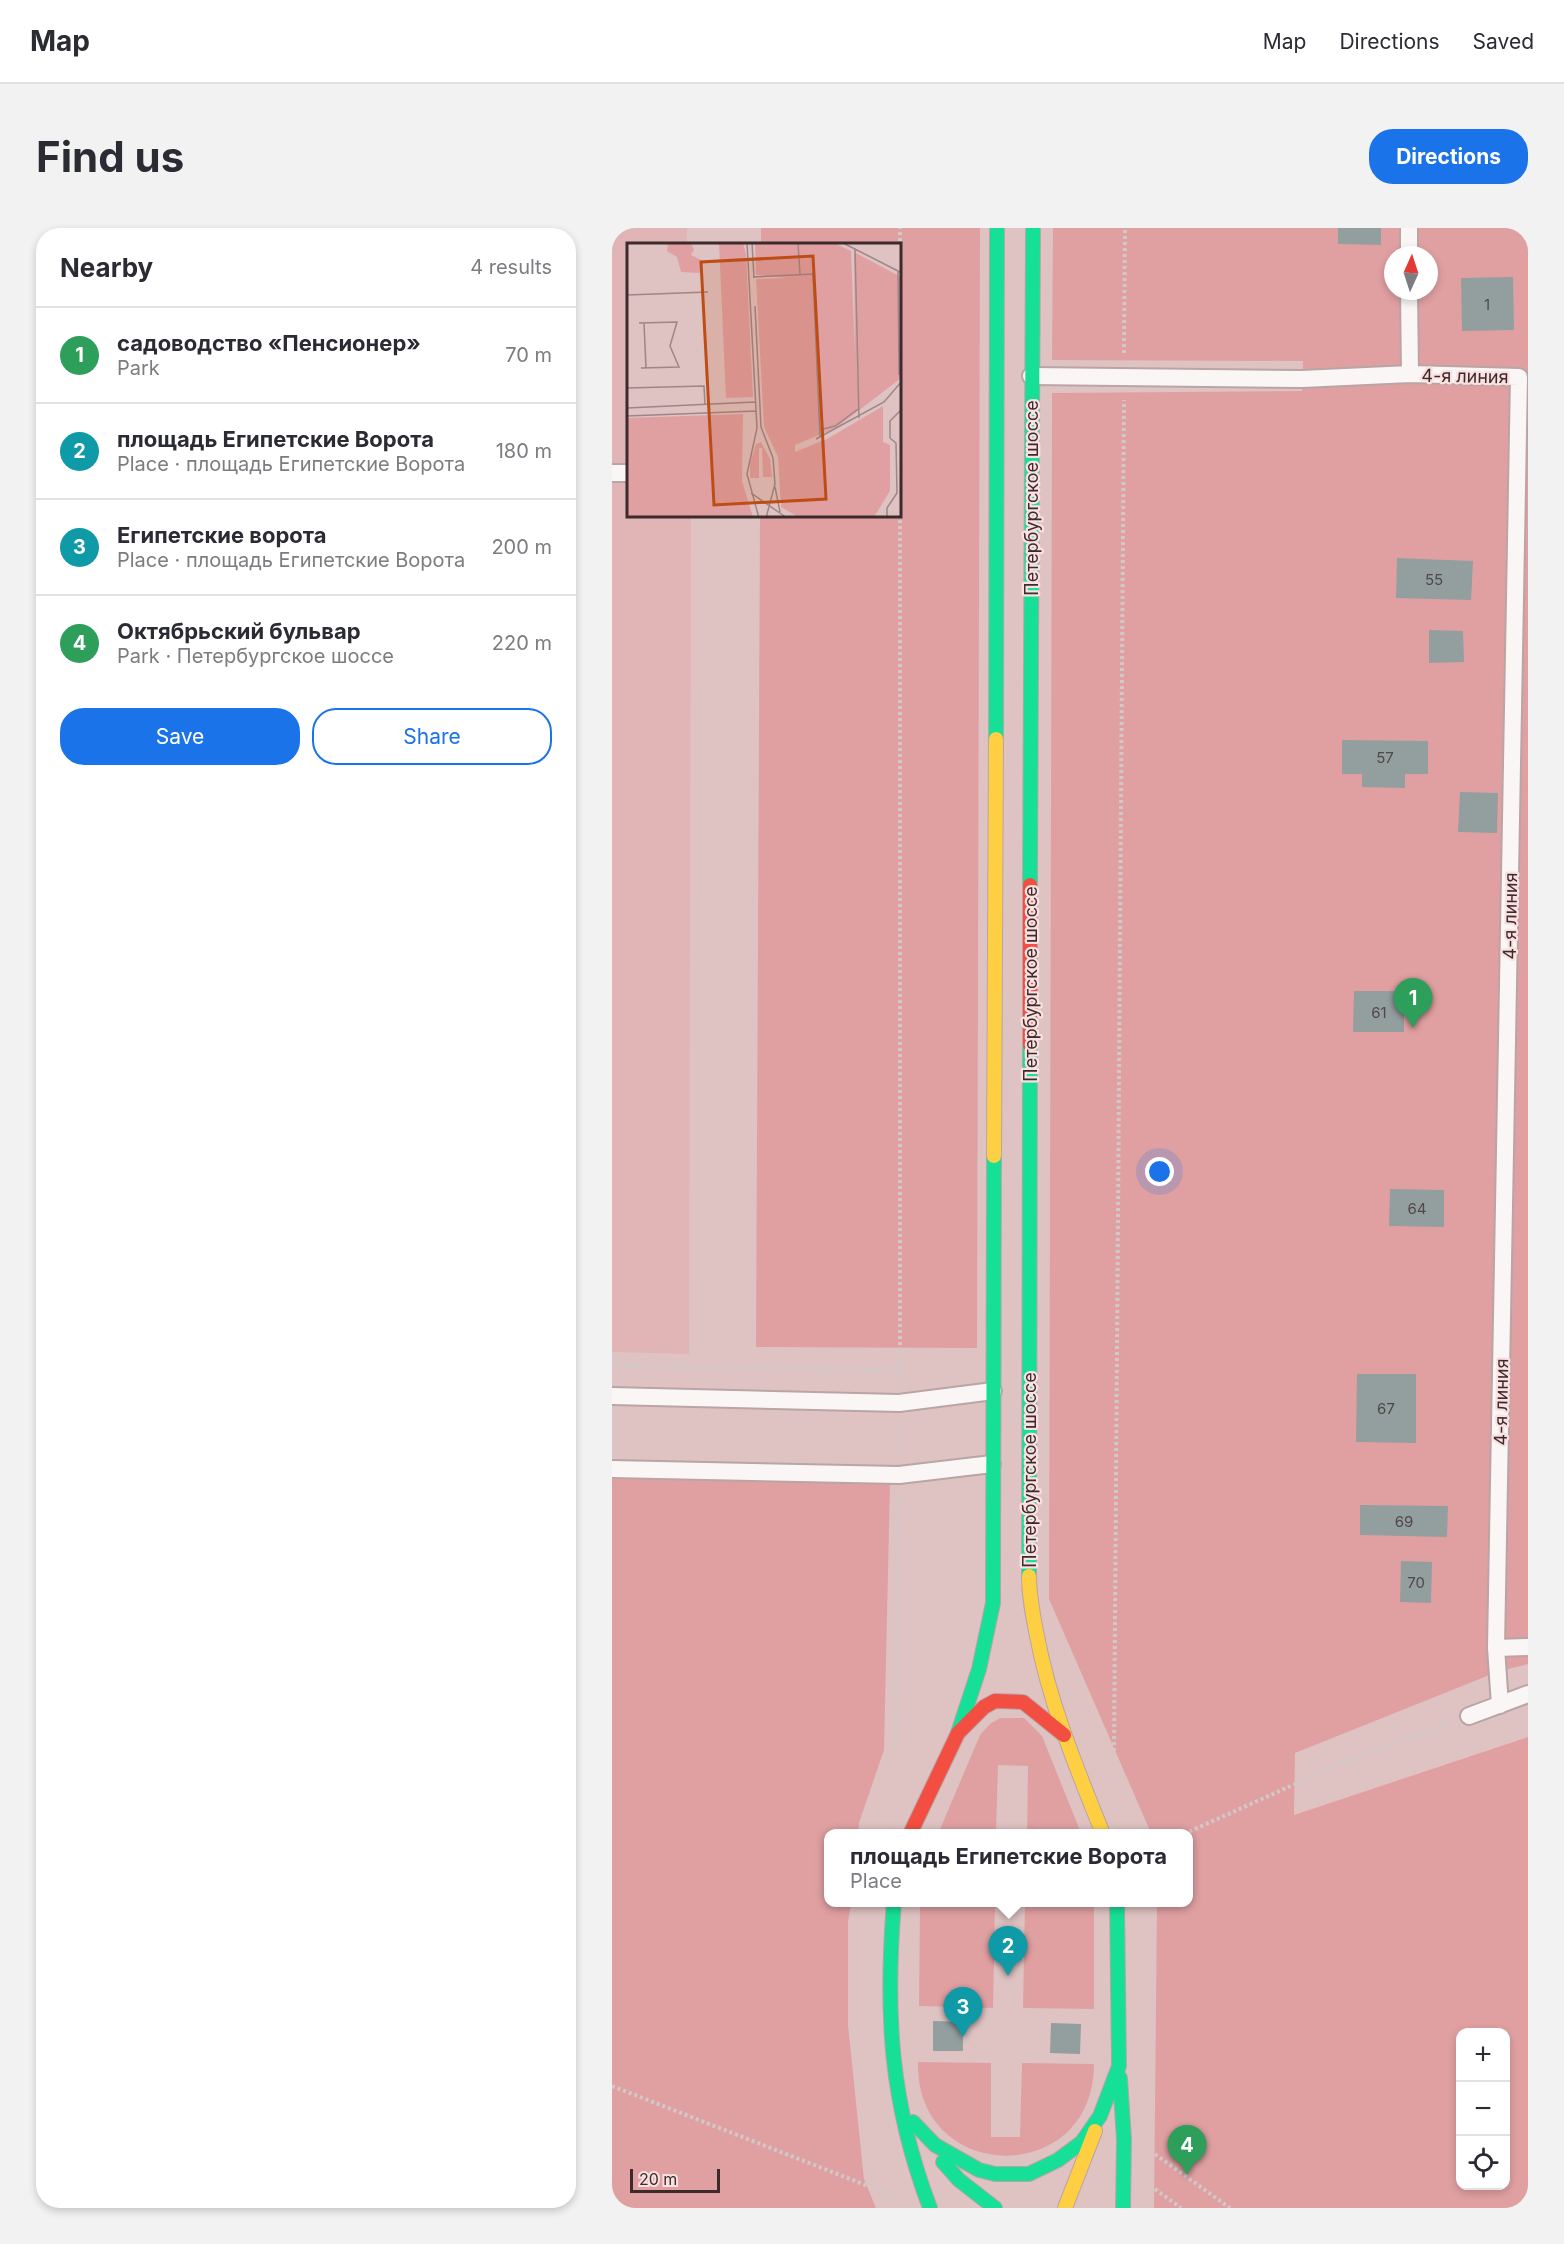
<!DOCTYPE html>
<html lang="en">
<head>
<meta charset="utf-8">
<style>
	:root { --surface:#fff; --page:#f2f2f3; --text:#2b2b33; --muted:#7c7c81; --line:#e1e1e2; --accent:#1a73e8 }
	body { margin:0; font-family:Inter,sans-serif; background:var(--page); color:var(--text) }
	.controls { position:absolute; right:18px; bottom:18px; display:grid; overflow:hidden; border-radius:12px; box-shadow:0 3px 9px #0003 }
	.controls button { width:54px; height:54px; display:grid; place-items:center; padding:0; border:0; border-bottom:2px solid var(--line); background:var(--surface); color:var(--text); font:30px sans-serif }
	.compass { position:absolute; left:772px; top:18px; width:54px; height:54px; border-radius:50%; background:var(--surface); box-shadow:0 3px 9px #0003; rotate:3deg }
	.scale { position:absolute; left:18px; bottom:15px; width:90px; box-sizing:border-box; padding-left:6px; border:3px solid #3d2a2a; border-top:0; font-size:16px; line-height:21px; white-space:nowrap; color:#3d2a2a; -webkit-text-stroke:4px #fae0e0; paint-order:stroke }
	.you { position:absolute; left:548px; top:944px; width:21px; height:21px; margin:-15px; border:4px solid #fff; border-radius:50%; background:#1a73e8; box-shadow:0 0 0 9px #1a73e833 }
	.badge { display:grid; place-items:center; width:39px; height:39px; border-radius:50%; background:var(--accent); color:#fff; font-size:20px; font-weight:700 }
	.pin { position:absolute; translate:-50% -50px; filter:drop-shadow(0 2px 3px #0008) }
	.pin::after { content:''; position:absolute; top:32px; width:21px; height:18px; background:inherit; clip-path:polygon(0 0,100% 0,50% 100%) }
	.popup { position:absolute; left:212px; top:1601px; width:369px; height:78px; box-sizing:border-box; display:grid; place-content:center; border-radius:12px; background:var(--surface); filter:drop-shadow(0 2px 4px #0005); font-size:20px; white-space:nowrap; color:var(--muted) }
	.popup b { font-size:22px; color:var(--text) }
	.popup::after { content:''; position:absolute; left:50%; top:100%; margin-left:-12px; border:12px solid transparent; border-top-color:var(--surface) }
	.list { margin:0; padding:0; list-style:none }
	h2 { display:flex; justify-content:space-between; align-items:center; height:78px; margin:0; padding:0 24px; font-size:26px }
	h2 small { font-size:20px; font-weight:400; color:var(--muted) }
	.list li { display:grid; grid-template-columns:39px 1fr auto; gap:18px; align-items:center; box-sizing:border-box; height:96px; padding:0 24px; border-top:2px solid var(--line) }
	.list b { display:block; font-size:22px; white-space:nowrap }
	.list p { margin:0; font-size:20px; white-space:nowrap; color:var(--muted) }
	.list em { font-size:20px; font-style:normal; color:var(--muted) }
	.actions { display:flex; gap:12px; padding:18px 24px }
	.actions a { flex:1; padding:14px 0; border:2px solid var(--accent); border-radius:24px; text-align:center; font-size:21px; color:var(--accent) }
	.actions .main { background:var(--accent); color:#fff }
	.icon { flex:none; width:33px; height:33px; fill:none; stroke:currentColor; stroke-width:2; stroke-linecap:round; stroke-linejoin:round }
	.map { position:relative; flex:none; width:916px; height:1980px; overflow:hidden; border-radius:24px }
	header { display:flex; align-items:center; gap:36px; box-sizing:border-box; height:84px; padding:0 30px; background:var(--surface); border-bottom:2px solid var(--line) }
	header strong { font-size:28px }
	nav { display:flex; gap:33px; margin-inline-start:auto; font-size:21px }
	.intro { display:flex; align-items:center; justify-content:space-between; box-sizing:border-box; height:144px; padding:0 36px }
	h1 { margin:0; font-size:42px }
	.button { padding:15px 27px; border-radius:24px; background:var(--accent); color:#fff; font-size:21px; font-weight:700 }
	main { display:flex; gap:36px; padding:0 36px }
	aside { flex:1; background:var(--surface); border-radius:24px; box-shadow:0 3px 9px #0003 }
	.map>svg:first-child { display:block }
	.built { fill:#e1b5b5 }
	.green { fill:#e0a0a2; fill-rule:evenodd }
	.building { fill:#939e9f }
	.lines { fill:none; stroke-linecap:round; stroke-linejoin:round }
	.lane-casing { stroke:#baa4a4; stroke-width:20 }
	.fast-casing { stroke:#baa4a4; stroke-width:16 }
	.slow-casing { stroke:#baa4a4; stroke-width:16 }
	.jam-casing { stroke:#baa4a4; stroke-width:16 }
	.path { stroke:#d1c8c8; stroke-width:4; stroke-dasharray:3 3; stroke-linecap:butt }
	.lane { stroke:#faf6f6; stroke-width:16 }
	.fast { stroke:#16e098; stroke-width:14 }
	.slow { stroke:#ffcf43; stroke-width:14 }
	.jam { stroke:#f24e42; stroke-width:14 }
	.labels { text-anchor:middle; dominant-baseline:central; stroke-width:4.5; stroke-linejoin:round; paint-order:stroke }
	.number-label { font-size:15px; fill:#524747 }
	.street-label { font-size:18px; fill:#3d2a2a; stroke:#fae0e0 }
	.inset-road { fill:none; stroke:#9e8686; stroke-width:1.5 }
	.view { fill:#bd4d14; fill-opacity:0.15; stroke:#bd4d14; stroke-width:3 }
	.inset-edge { fill:none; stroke:#3d2a2a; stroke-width:3 }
</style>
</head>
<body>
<header>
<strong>Map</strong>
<nav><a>Map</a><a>Directions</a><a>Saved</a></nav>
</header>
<div class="intro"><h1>Find us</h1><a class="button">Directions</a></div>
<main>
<aside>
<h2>Nearby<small>4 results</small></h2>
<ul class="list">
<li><span class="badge" style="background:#2e9e5b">1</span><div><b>садоводство «Пенсионер»</b><p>Park</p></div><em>70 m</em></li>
<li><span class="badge" style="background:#0f9aa8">2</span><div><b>площадь Египетские Ворота</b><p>Place · площадь Египетские Ворота</p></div><em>180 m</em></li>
<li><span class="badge" style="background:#0f9aa8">3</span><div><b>Египетские ворота</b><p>Place · площадь Египетские Ворота</p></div><em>200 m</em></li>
<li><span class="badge" style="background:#2e9e5b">4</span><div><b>Октябрьский бульвар</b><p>Park · Петербургское шоссе</p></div><em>220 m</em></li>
</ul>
<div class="actions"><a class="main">Save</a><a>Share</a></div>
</aside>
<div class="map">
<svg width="916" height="1980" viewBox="0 0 916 1980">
	<rect width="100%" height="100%" fill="#dfc3c3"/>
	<path class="built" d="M0 0H75V16H16V288H79L77 1126 0 1124Z"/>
	<path class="green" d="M149 0H368L365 1120 144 1119 148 288H288V16H149Z
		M441 0H916V1436L885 1444 683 1525 682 1587 916 1509V1980H542L545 1675 576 1674V1606L539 1605 437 1371 440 165 690 163 691 133 440 132ZM781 27H817V63H781ZM849 1804H894V1958H849Z
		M0 1250 278 1256 272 1522 247 1595 246 1605 216 1606V1674L239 1675 236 1694V1797L252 1951 264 1980H0Z
		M388 1490H412L430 1508 469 1605H415L416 1538 386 1537 384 1605 326 1606 368 1507 378 1496Z
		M308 1675H383L381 1780 307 1778Z
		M413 1675H482V1781L411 1780Z
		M306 1834 379 1835V1909H408L410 1835 482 1836C482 1960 303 1957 306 1834Z"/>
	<path class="building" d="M726 0H769V17L726 16Z
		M901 49 902 102 850 103 849 50Z
		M785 330 861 333 859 372 784 370Z
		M817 402 851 403 852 434 817 435Z
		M730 512 816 513V546H793V560L750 559V546H730Z
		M848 564 886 565 885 605 846 604Z
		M742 763H792V804H741Z
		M778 961 832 962V999L777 998Z
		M745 1146H804V1215L744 1214Z
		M748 1277 836 1278 835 1309 748 1307Z
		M789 1333 820 1334 819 1375 788 1374Z
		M321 1793 351 1794V1823H321Z
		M439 1795 469 1796 468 1826 438 1825Z"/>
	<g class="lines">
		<defs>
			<path id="lane" d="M797 0V27
				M797 63 798 146
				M419 148 690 151 798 146 907 149 884 1420 888 1477
				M0 245H16
				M0 1168 287 1175 381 1163
				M0 1241 287 1247 380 1236
				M884 1420 916 1419
				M857 1488 916 1466"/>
			<path id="fast" d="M384 511 385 0
				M418 657 421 0
				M417 1348 418 817
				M346 1505 367 1441 381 1375 382 928
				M282 1674C273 1785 278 1875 318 1980
				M508 1850 512 1912 511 1980
				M301 1894 323 1917 367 1942 383 1946H417L446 1932 470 1914 488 1888 507 1838 505 1674
				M331 1934 347 1952 383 1980"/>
			<path id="slow" d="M382 928 384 511
				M417 1348C417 1369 421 1388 425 1408 438 1477 465 1541 491 1606
				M453 1980 483 1903"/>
			<path id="jam" d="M418 817V657
				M298 1606 346 1505 372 1479 383 1473 411 1474 452 1507"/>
		</defs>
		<use href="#lane" class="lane-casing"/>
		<use href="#fast" class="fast-casing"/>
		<use href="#slow" class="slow-casing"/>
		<use href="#jam" class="jam-casing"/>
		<path class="path" d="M512 125 513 0
			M0 1137 288 1143
			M288 1153V0
			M287 1225V1197
			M284 1523 286 1269
			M502 1529 512 172
			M572 1606 732 1534 837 1495
			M0 1858 279 1967
			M543 1926 618 1980
			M543 1961 569 1980"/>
		<use href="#lane" class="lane"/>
		<use href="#fast" class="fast"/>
		<use href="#slow" class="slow"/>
		<use href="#jam" class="jam"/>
	</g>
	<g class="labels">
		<g class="number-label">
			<text x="875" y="76">1</text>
			<text x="822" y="351">55</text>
			<text x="773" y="529">57</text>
			<text x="767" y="784">61</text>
			<text x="805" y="980">64</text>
			<text x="774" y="1180">67</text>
			<text x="792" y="1293">69</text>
			<text x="804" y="1354">70</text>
		</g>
		<g class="street-label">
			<text transform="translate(853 148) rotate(1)">4-я линия</text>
			<text transform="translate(419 270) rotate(-90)">Петербургское шоссе</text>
			<text transform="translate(898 688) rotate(-89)">4-я линия</text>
			<text transform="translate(418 756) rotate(-90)">Петербургское шоссе</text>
			<text transform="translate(889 1174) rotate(-89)">4-я линия</text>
			<text transform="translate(417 1242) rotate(-90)">Петербургское шоссе</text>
		</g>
	</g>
	<g transform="translate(15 15)">
		<rect width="274" height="274" fill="#dfc3c3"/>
		<path d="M41 0H64L67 7 64 12 74 17 73 30 54 29 50 14 40 8ZM92 0H116L119 11 126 154 99 155ZM128 0H207L224 8 228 111 227 9 274 34V135L209 185 168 202V209L200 196 256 163V199L263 202V248L247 274H171L154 264 151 214 137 184 129 36 159 35 129 32ZM116 171 115 238 126 274H0V175ZM134 199 143 216 145 234H136L135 205H132V235H123V220L129 201Z" fill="#e0a0a2"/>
		<path class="inset-road" d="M120 0 130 185 120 231 132 275M125 0 127 35M171 0 173 32M216 0 275 30M228 5 232 175M271 28 272 132M126 34 186 31 193 194M0 52 81 49M128 63 134 184 146 215 148 241 139 275M12 80 50 79 43 103 52 124 14 125M17 80 19 125M0 145 77 143 78 162M0 165 128 159M0 173 129 168M192 187 208 183 231 166M189 196 257 159 275 138M148 244 153 269M124 250 160 275M260 275V265L270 250 269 200 263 195V178L275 166"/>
		<path class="view" d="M186 13 199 256 87 262 74 19Z"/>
		<rect width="274" height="274" class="inset-edge"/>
	</g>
</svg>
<div class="controls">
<button>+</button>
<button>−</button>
<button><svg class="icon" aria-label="locate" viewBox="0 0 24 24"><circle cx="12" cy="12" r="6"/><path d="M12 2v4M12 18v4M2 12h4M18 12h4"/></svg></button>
</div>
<svg class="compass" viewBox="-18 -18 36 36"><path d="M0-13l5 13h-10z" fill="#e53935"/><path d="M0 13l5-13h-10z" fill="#7c7c81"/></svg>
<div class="scale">20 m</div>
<div class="you"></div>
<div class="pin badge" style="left:801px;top:800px;background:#2e9e5b">1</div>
<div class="pin badge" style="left:396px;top:1748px;background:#0f9aa8">2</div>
<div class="popup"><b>площадь Египетские Ворота</b>Place</div>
<div class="pin badge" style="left:351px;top:1809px;background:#0f9aa8">3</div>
<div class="pin badge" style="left:575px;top:1947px;background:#2e9e5b">4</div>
</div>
</main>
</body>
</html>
